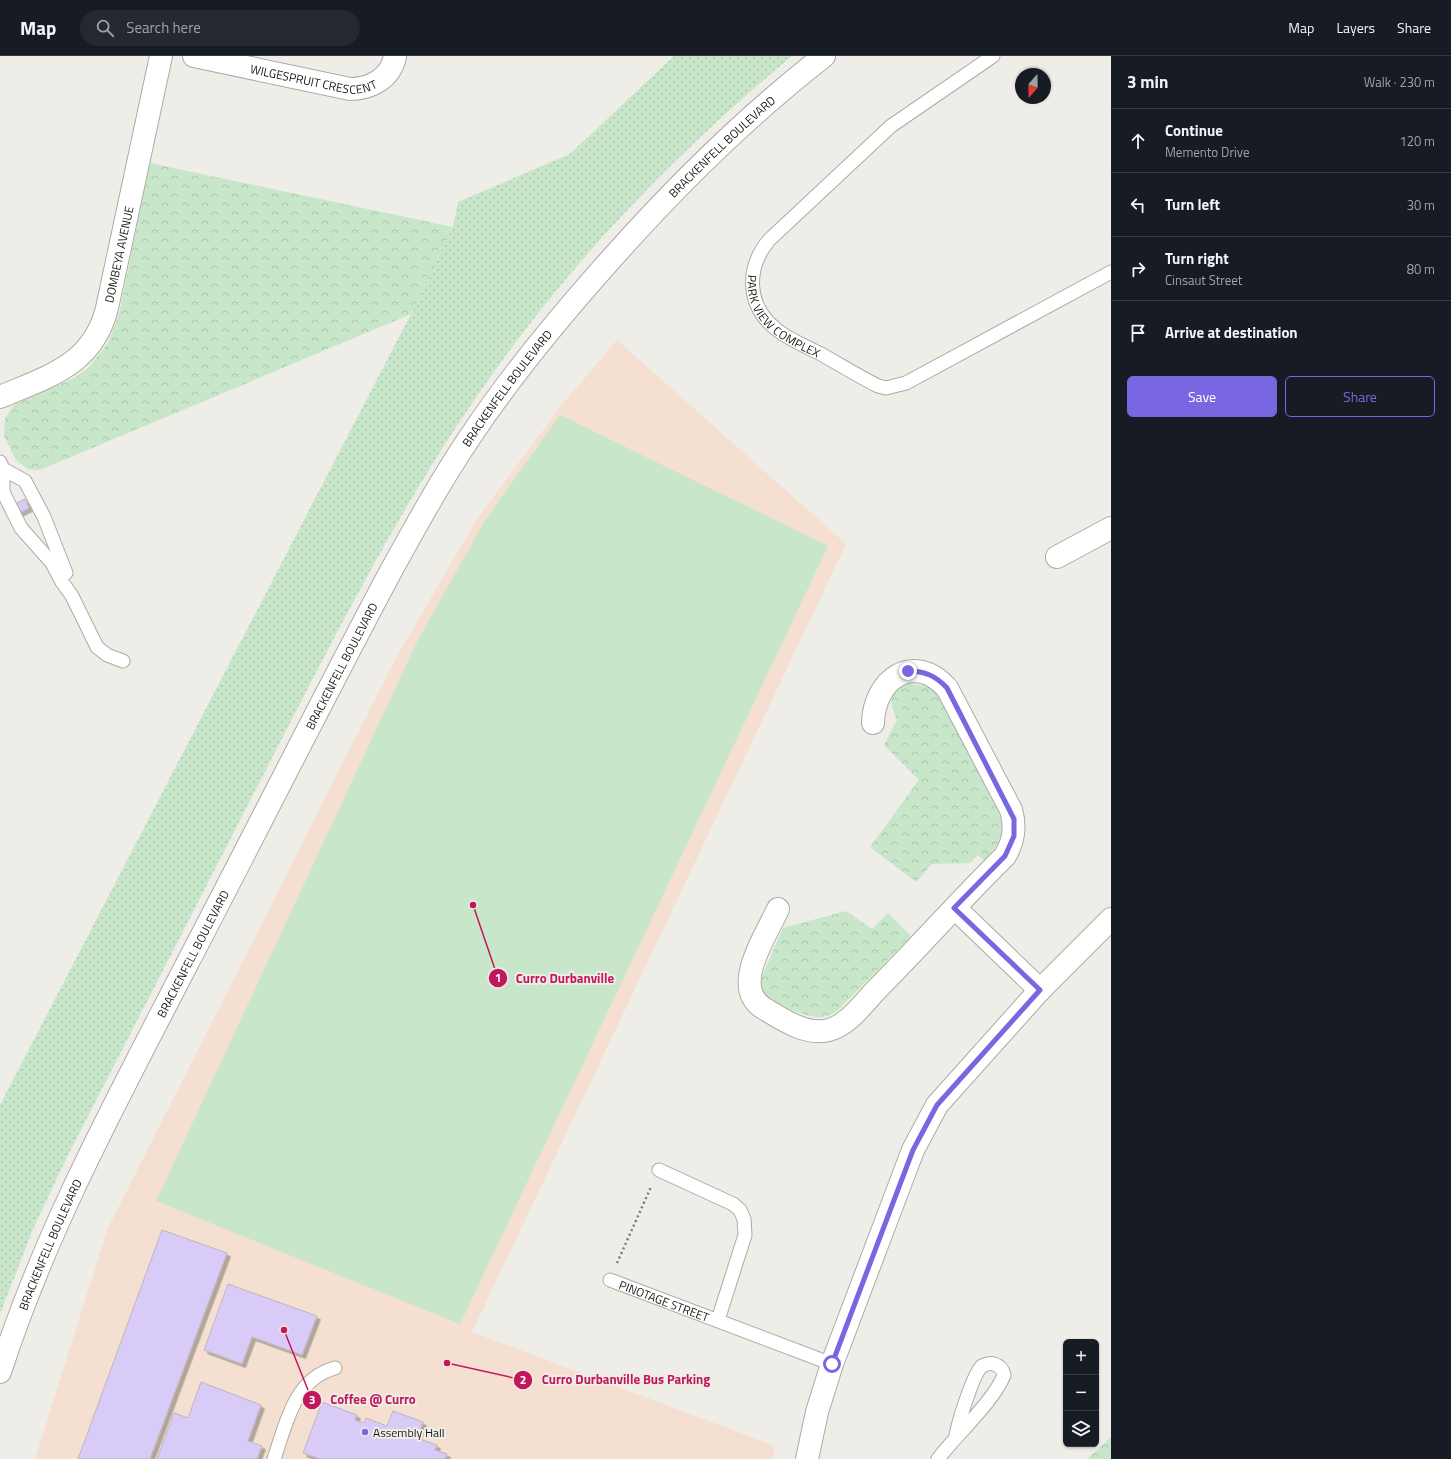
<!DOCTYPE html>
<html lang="en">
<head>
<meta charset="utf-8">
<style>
	:root { --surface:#171b24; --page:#242831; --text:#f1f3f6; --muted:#9ea1a6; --line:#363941; --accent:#7966e1 }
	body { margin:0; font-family:"Titillium Web",sans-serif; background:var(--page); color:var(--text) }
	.controls { position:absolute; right:12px; bottom:12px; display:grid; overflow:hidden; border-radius:6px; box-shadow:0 1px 3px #0004 }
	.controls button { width:36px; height:36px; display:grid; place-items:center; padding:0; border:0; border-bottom:1px solid var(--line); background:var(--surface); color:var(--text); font:20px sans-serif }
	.compass { position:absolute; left:1015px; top:12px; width:36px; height:36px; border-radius:50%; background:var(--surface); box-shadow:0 1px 3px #0004; rotate:200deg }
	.stop { position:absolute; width:12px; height:12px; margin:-9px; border:3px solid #7966e1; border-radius:50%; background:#fff }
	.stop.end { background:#7966e1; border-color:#fff; box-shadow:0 1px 4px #0008 }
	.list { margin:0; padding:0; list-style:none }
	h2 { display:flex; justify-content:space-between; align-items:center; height:52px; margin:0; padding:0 16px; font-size:17px }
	h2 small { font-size:13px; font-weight:400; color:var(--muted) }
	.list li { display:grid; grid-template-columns:26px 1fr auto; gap:12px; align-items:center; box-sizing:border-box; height:64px; padding:0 16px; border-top:1px solid var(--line) }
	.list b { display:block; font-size:15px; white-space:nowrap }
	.list p { margin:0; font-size:13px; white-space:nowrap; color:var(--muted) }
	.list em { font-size:13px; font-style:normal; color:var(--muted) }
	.actions { display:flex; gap:8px; padding:12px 16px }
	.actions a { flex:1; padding:9px 0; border:1px solid var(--accent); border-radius:6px; text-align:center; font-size:14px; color:var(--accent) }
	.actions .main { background:var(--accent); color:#fff }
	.icon { flex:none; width:22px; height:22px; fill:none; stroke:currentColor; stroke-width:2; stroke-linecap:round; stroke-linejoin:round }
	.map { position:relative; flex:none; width:1111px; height:1403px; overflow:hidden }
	header { display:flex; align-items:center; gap:24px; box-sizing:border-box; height:56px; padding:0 20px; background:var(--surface); border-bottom:1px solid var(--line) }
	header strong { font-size:19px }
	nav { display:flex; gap:22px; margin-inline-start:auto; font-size:14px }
	.search { width:280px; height:36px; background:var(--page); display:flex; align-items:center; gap:10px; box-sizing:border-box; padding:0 14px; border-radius:22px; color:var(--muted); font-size:15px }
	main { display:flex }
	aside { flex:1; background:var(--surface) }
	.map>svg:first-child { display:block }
	.education { fill:#f4dfd1 }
	.grass { fill:url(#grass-dots) }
	.park { fill:url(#park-crowns) }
	.pitch { fill:#c8e6c9 }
	.building { fill:#d9cbf7; stroke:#b9b7be; filter:url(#shadow) }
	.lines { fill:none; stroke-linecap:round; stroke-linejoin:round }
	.service-casing { stroke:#acaba5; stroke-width:15 }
	.minor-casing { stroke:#acaba5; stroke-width:24 }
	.tertiary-casing { stroke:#acaba5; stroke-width:24 }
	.path { stroke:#7b7a76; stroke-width:2.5; stroke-dasharray:2 3; stroke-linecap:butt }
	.service { stroke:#fff; stroke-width:13 }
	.minor { stroke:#fff; stroke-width:22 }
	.tertiary { stroke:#fff; stroke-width:22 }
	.route { stroke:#7966e1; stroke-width:5 }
	.poi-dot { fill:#7966e1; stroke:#efede7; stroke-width:1.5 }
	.labels { text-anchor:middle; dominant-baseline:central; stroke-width:4; stroke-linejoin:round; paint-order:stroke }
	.street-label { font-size:12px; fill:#1b1a18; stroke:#efede7 }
	.poi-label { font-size:12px; fill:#1b1a18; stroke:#efede7; text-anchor:start }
	.leader { fill:none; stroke:#c2185b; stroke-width:1.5 }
	.callout-dot { fill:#c2185b; stroke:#efede7; stroke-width:1.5 }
	.mark-label { font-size:12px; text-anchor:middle; font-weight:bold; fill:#fff }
	.callout-label { font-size:13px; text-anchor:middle; font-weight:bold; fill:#c2185b; stroke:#efede7; stroke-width:4; stroke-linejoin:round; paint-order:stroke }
</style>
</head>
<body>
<header>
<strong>Map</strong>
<div class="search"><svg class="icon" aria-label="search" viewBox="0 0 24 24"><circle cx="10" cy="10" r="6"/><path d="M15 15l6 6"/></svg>Search here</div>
<nav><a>Map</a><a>Layers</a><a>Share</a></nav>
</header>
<main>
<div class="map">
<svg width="1111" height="1403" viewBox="0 0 1111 1403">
	<defs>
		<pattern id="grass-dots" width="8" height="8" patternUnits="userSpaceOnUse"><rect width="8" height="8" fill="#c8e6c9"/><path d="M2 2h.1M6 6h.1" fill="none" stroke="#abc5ac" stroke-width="1.8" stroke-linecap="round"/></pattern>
		<pattern id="park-crowns" width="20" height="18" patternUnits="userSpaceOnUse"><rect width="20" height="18" fill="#c8e6c9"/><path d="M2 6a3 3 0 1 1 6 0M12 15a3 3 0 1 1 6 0" fill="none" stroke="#abc5ac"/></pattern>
		<filter id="shadow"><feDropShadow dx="3.5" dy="3.5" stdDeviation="0" flood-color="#0004"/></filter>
	</defs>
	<rect width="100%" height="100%" fill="#efede7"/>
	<path class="education" d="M617 284 846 488 472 1276 775 1390 773 1403H35L108 1172 396 602 477 463 561 350Z"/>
	<path class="grass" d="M674 0H792C679 94 576 200 491 320 406 439 342 566 275 696 206 830 137 965 68 1099L33 1173 0 1258V1049L411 258 453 171 458 146 570 98Z"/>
	<path class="park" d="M150 107 453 171 411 258 40 414 28 413 16 404 4 380 5 362 14 349 76 321 89 311 108 287 119 258Z
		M910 628C923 628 932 632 940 642L999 757C1007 778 998 790 984 805L978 799 970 807 932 808 916 826 870 791 919 724 884 689 897 664C889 646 888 635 910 628Z
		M846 855 872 873 888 857 911 880 841 951C835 957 830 960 822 961 812 963 772 948 766 939 761 933 761 926 763 918L783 872Z
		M1111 1381V1403H1087Z"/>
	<path class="pitch" d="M560 359 828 490 460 1268 156 1145 418 584 484 466Z"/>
	<path class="building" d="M25 443 29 452 19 457 15 448Z
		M162 1174 227 1197 150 1403H78Z
		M228 1228 317 1260 302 1299 252 1281 242 1308 204 1294Z
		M201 1326 261 1349 248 1385 262 1390 257 1403H157L174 1357 188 1362Z
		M322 1346 357 1359 355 1364 364 1367 366 1362 387 1370 393 1355 423 1366 417 1382 437 1389 435 1394 447 1398 445 1403H320L303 1397Z"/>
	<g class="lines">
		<defs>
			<g id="service">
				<path id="s1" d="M993 0 891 70 769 184C746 212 746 249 776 273 788 283 805 290 819 297 839 308 858 320 878 330L886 332 906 327 1111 216"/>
				<path d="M0 406 3 413V436L21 472 52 507 62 526 72 540 97 591 107 599 123 605"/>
				<path d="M3 413 25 425 44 461 66 517"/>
				<path d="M659 1114 733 1148 740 1154 744 1163 745 1179 718 1264"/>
				<path id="s2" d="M610 1224 832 1308"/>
				<path d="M274 1403C286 1368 294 1323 335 1312"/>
				<path d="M938 1403C956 1379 994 1345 1004 1319 1003 1313 1000 1310 994 1308 990 1307 986 1308 982 1310 973 1318 958 1367 956 1380"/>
			</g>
			<g id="minor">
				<path id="s3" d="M194 0 350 33C371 33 391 22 395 0"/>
				<path id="s4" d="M0 341C49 320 93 309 107 252L161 0"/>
				<path d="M1057 501 1111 472"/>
				<path d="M955 852 1040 934"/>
				<path d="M778 853C766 880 729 932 765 953 783 964 807 980 829 974 849 969 865 945 879 931 922 888 962 842 1005 800 1014 785 1016 771 1011 754L947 632C913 595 874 624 873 667"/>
			</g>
			<g id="tertiary">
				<path id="s5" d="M0 1316C46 1173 119 1040 187 908 256 776 322 644 392 513 417 468 441 424 470 381 512 318 562 258 613 201 678 128 747 60 824 0"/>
				<path d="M807 1403 817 1356 832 1308 913 1094 937 1049 1040 934 1111 863"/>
			</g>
		</defs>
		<use href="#service" class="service-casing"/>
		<use href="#minor" class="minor-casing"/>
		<use href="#tertiary" class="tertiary-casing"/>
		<path class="path" d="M617 1207 651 1131"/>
		<use href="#service" class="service"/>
		<use href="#minor" class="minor"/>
		<use href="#tertiary" class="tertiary"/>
	</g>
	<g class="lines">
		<path class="route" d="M832 1308 913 1094 937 1049 1040 934 954 852 1005 800 1014 780V763L947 632C936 620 925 615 908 615"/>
	</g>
	<circle class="poi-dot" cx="365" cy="1376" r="4"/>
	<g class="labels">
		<g class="street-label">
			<text stroke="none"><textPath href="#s3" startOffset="122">WILGESPRUIT CRESCENT</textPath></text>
			<text stroke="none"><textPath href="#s5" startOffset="1433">BRACKENFELL BOULEVARD</textPath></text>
			<text stroke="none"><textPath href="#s4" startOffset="201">DOMBEYA AVENUE</textPath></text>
			<text stroke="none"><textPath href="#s1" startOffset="385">PARK VIEW COMPLEX</textPath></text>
			<text stroke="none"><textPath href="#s5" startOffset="1109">BRACKENFELL BOULEVARD</textPath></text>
			<text stroke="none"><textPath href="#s5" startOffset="785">BRACKENFELL BOULEVARD</textPath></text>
			<text stroke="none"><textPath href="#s5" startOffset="461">BRACKENFELL BOULEVARD</textPath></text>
			<text stroke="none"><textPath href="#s5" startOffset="137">BRACKENFELL BOULEVARD</textPath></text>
			<text stroke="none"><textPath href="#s2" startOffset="58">PINOTAGE STREET</textPath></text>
		</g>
		<g class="poi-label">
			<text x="373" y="1376">Assembly Hall</text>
		</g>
	</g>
	<path class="leader" d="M473 849L498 922M447 1307L523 1324M284 1274L312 1344"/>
	<g class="callout-dot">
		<circle cx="473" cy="849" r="4"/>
		<circle cx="447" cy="1307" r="4"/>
		<circle cx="284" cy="1274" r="4"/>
		<circle cx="498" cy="922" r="10"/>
		<circle cx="523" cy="1324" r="10"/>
		<circle cx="312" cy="1344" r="10"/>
	</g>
	<g class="mark-label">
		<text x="498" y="926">1</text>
		<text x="523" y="1328">2</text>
		<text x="312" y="1348">3</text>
	</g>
	<g class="callout-label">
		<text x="565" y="927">Curro Durbanville</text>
		<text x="626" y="1328">Curro Durbanville Bus Parking</text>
		<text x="373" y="1348">Coffee @ Curro</text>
	</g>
</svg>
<div class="controls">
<button>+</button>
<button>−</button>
<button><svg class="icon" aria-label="layers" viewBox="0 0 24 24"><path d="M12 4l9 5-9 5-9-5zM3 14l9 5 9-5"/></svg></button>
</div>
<svg class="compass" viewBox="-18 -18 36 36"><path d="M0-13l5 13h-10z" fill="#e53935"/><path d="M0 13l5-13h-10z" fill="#9ea1a6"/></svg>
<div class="stop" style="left:832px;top:1308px"></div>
<div class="stop end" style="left:908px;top:615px"></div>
</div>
<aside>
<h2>3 min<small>Walk · 230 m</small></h2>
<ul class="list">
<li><svg class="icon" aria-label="ahead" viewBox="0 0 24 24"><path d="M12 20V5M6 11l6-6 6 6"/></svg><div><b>Continue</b><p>Memento Drive</p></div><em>120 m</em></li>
<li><svg class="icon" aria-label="left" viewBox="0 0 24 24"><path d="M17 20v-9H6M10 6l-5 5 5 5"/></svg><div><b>Turn left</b></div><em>30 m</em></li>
<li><svg class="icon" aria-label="right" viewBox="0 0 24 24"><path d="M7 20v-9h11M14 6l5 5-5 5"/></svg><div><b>Turn right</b><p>Cinsaut Street</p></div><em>80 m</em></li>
<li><svg class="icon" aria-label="arrive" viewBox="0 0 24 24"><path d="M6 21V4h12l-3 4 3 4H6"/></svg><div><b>Arrive at destination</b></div></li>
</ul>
<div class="actions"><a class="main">Save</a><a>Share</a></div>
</aside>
</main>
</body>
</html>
